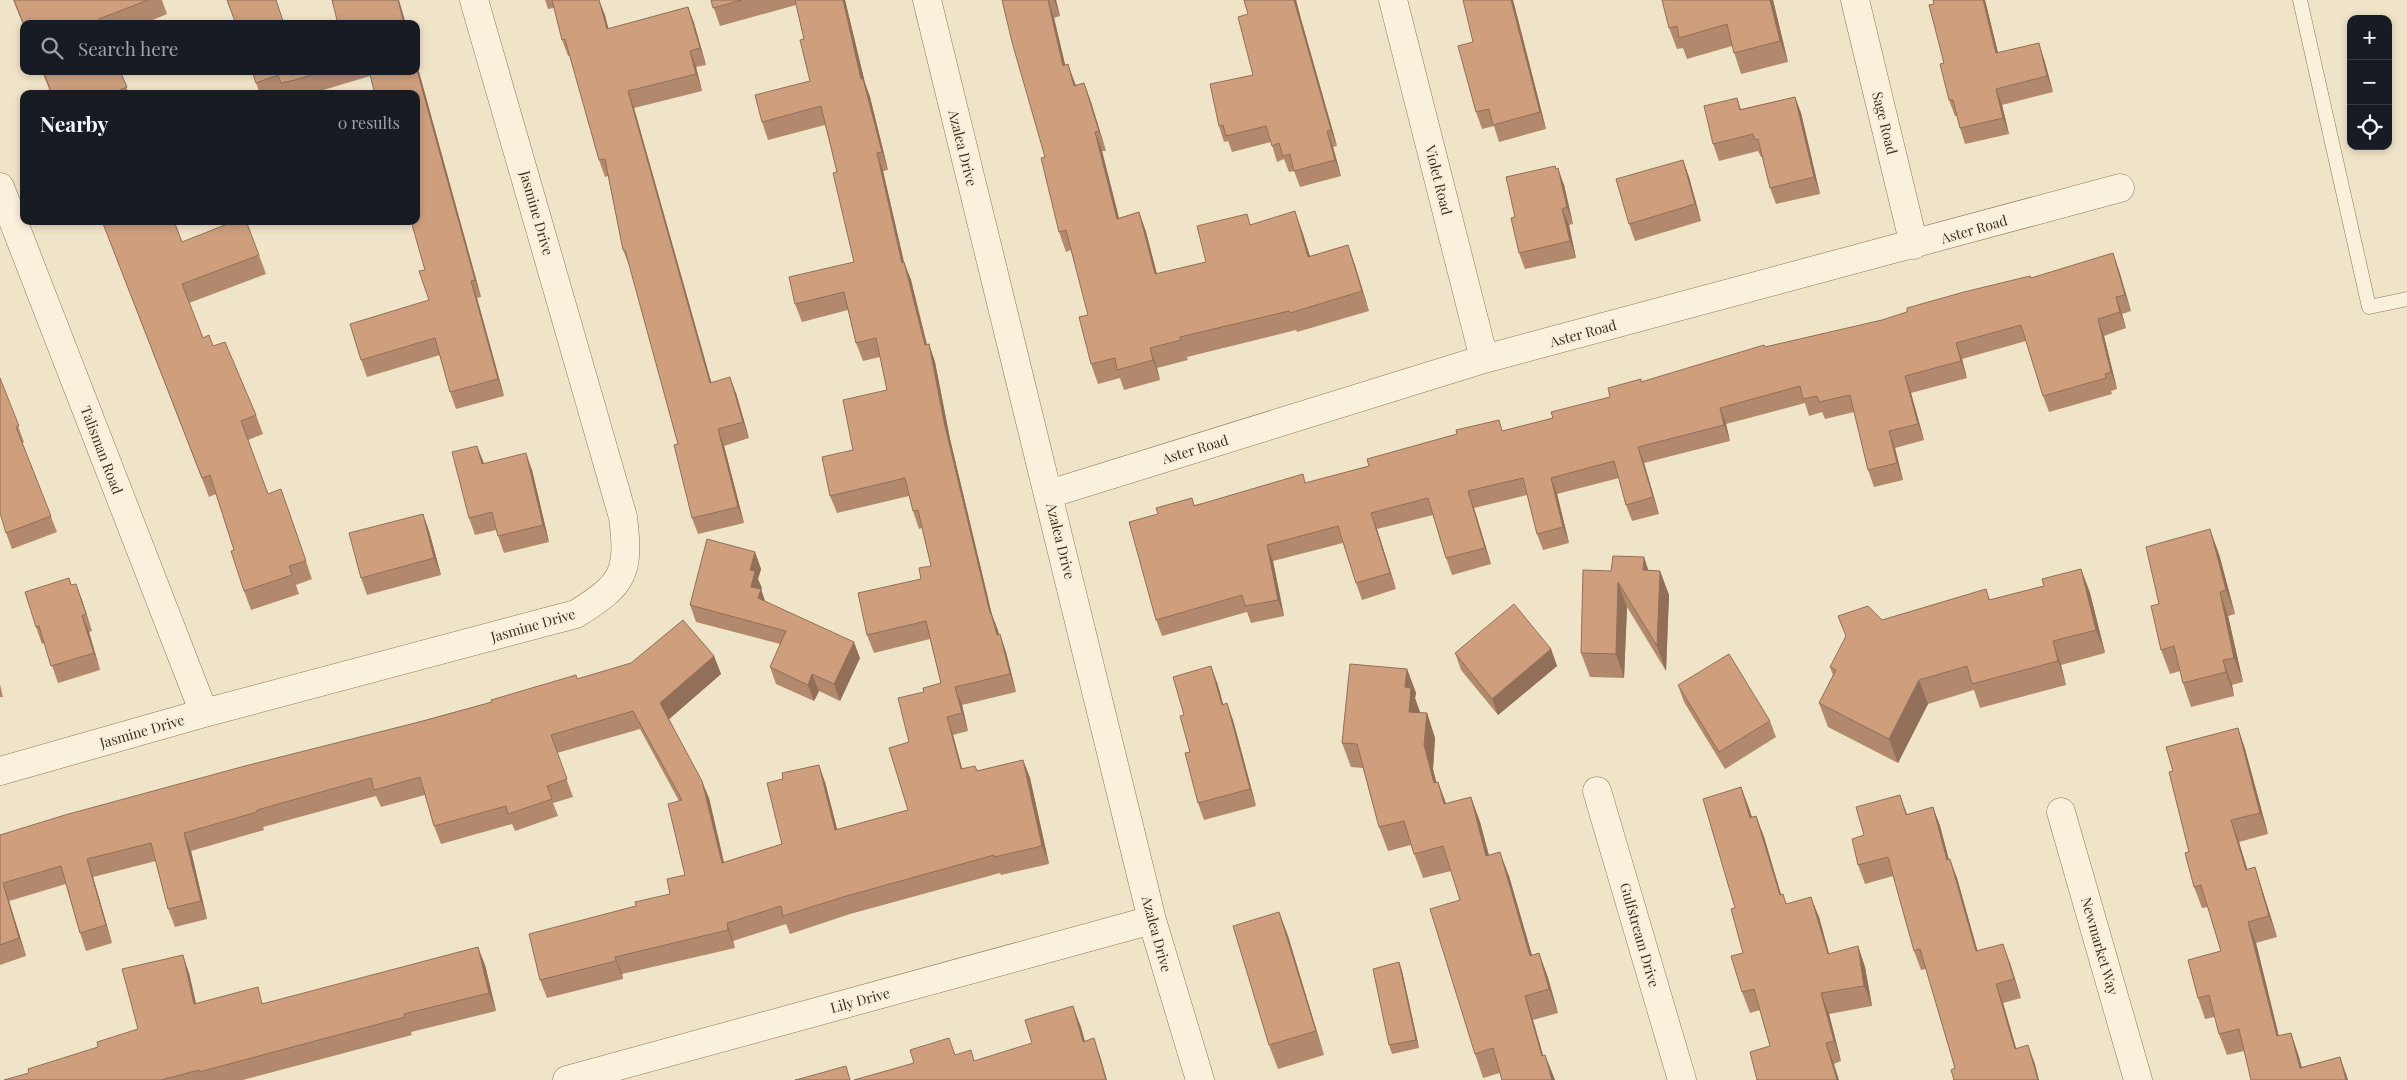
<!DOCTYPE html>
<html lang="en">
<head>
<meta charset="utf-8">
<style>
	:root { --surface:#171b24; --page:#242831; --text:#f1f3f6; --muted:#9ea1a6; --line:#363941 }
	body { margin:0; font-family:"Playfair Display",serif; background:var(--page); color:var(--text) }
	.controls { position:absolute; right:15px; top:15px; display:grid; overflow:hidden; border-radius:10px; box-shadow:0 2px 8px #0003 }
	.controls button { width:45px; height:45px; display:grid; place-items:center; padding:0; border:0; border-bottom:1px solid var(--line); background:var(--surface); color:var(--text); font:25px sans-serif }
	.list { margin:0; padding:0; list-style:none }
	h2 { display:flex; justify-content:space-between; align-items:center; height:65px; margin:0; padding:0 20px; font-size:21px }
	h2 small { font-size:16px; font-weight:400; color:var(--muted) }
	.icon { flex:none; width:28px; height:28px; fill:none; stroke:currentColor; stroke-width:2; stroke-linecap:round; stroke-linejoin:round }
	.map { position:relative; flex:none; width:2407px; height:1080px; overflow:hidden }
	.search { position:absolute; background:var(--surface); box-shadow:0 2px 8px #0003; left:20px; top:20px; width:400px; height:55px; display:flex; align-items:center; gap:12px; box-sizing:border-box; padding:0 18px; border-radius:10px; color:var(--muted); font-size:19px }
	.panel { position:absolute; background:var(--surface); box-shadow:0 2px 8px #0003; left:20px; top:90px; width:400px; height:135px; border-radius:10px }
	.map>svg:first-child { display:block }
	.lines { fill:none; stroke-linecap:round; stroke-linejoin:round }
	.service-casing { stroke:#8d765c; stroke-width:15 }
	.minor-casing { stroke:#8d765c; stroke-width:29 }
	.service { stroke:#faf1dc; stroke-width:14 }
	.minor { stroke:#faf1dc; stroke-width:28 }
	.wall { fill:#b2896c }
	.shaded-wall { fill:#916f58 }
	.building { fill:#cf9f7d; stroke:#916f58 }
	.labels { text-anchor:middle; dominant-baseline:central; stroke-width:4; stroke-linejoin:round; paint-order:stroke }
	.street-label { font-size:14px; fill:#3d2e20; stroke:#f7eed8 }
</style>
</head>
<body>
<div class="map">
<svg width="2407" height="1080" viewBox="0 0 2407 1080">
	<rect width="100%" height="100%" fill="#f0e4c8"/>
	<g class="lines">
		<defs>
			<path id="service" d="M2300 0 2369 307 2407 299"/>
			<path id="minor" d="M927 0 1152 920 1200 1080
				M1393 0 1484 359
				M1855 0 1914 245
				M0 187 204 713
				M1049 494 1484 359 2120 188
				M0 771 204 713 576 614C624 584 630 573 623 517L474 0
				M1597 791 1682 1080
				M2061 812 2138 1080
				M567 1080 1152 920"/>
		</defs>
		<use href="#service" class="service-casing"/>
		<use href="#minor" class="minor-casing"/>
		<use href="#service" class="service"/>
		<use href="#minor" class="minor"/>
	</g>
	<path class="wall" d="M13 0H162L167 14 143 24H24V27Z
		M545 0H599L608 29 688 7 694 23 706 65 696 67 702 91 634 108 711 382 736 393 749 438 724 446 744 523 698 534 692 518 678 444 630 267 623 250 608 176 605 177 599 160 570 56H568L562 40 554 8 548 9Z
		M711 0H845L865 83 870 97 888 170 883 171 904 262 911 280 927 344H929L935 362 950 439 992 615 999 634 1006 652 1016 692 962 705 968 731 953 735 962 768 977 771 1023 760 1030 778 1049 864 1001 875 1000 873 850 914 790 934 786 924 733 941 735 948 622 974 623 979 547 998 540 980 636 906 670 894 685 875 679 801 640 729 557 753 573 797 553 803 558 816 515 831 512 824 441 844 434 826 425 795 381 807 376 796 263 827 264 830 191 851 207 919 175 927 168 909 156 861 93 877 112 943 86 951 80 933 66 884 9 901 26 956 0 965V835L577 679 714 656 721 674 669 719 709 798 724 862 782 844 825 782 837 830 908 810 909 742 924 692 941 683 930 639 874 653 867 635 921 579 931 566 922 528 919 529 913 511 909 496 837 513 830 496 853 450 887 390 880 357 863 361 856 343 848 310 802 322 795 304 854 262 837 172 825 125 768 140 762 122 810 81 804 39 796 5 720 26Z
		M1002 0H1056L1060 16 1054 18 1065 65 1076 85 1084 83 1091 102 1106 151H1102L1119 218 1139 212 1146 232 1157 274 1206 262 1251 224 1302 231 1310 256 1348 245 1355 265 1369 311 1297 332 1296 330 1187 357 1188 360 1157 368 1160 380 1124 390 1120 378 1098 384 1091 364 1088 315 1071 250 1066 252 1059 232 1045 157Z
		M1244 0H1296L1301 19 1337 146 1333 147 1341 176 1300 187 1294 171 1289 172 1284 159 1277 162 1271 142 1232 152 1228 141 1224 142 1219 126 1253 75 1248 14Z
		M1513 0 1546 129 1499 142 1494 126 1482 129 1476 112 1473 42Z
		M1662 0H1773L1788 62 1741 74 1732 46 1687 59 1683 48 1677 49 1669 28Z
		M1985 0 1998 53 2044 59 2053 92 2002 105 2009 134 1965 144 1960 128 1957 116H1955L1949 100 1934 4Z
		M416 61 481 297 477 298 504 396 456 409 450 392 440 355 367 377 361 360 429 300 425 270 370 76 310 94H285L284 92 279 94H260L252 71H416Z
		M42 71H120L129 94H51Z
		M1795 97 1801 113 1820 194 1776 204 1770 188 1762 157H1761L1758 151 1719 161 1713 144 1737 98 1741 109Z
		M1683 160 1689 177 1701 221 1635 241 1629 224Z
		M1556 169 1564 185 1573 224 1569 225 1576 258 1525 269 1519 253 1515 217Z
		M102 221H174L182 242 259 255 266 274 189 303 203 338 213 346 256 415 263 434 248 440 268 494 288 508 312 579 296 585 299 594 251 610 244 591 234 550 216 494 209 497Z
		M2113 253 2131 311 2122 314 2126 328 2104 336 2117 389 2111 391 2112 394 2049 412 2043 396 2026 341 1962 359 1967 378 1911 393 1924 440 1895 448 1903 480 1874 487 1868 470 1854 412 1825 419 1822 412 1809 416 1805 403 1726 424 1730 441 1644 463 1659 514 1632 521 1626 505 1619 478 1557 494 1569 543 1543 550 1537 534 1527 495 1474 508 1491 564 1452 575 1446 558 1433 515 1377 529 1396 589 1362 600 1356 583 1343 543 1273 561 1284 616 1251 623 1247 612 1162 636 1156 620 1158 514 1192 498 1194 505 1306 483 1553 418 1610 397 1642 382 1765 347 1882 320 2031 278Z
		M0 378 24 442 22 443 57 532 12 549 6 533Z
		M484 463 532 470 549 542 504 553 496 530 475 535 469 518Z
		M423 514 429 531 441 575 367 595 361 578Z
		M755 552 761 569 758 579 765 601 860 658 840 701 819 691 814 701 776 684 770 667 780 644 696 622 690 605Z
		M2219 554 2235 614 2228 616 2243 682 2232 685 2234 696 2191 707 2183 683 2180 671 2170 674 2161 650 2159 604Z
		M2081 569 2090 593 2105 653 2061 665 2066 685 1980 708 1974 690 1928 704 1898 763 1828 727 1819 703 1833 675 1830 667 1882 620 1986 589 1990 600 2044 586Z
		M1611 571H1660L1669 595 1666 671 1627 607 1624 678 1590 677 1581 653Z
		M71 585 82 600 92 631 89 632 100 670 58 683 44 643 42 644 36 627Z
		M1551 649 1557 666 1498 715 1461 670 1455 653Z
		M1407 669 1416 693 1415 698 1420 713H1427L1435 738 1433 769 1436 783 1438 782 1446 804 1471 797 1480 822 1489 855 1509 876 1532 955 1539 953 1548 978 1558 1013 1533 1020 1543 1055H1545L1555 1080H1502L1500 1073 1483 1078 1475 1054 1460 900 1451 871 1423 878 1411 845 1388 851 1379 827 1363 768 1351 767 1342 743Z
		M1217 682 1223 704 1233 720 1256 806 1204 820 1198 803 1184 715Z
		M0 684 3 697H0Z
		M1678 685 1770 721 1776 737 1725 769 1684 702Z
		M2238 728 2245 749 2268 834 2239 842 2247 869 2255 867 2262 889 2277 937 2256 943 2279 1036 2291 1033 2298 1054 2302 1067 2340 1057 2348 1080H2251L2244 1051 2227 1055 2219 1034 2215 1017 2205 1019 2198 998 2188 960 2221 951 2208 907 2202 908 2194 887 2185 853 2189 852 2169 772 2173 771 2166 747Z
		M1741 787 1752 817 1756 816 1764 837 1781 894 1787 904 1819 917 1829 954 1858 946 1865 967 1872 1006 1829 1014 1841 1061 1834 1064 1770 1046 1760 1010 1750 1013 1742 992 1743 953 1735 908Z
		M1933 807 1940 826 1949 860 1957 878 1977 951 2010 963 2021 998 2003 1003 2016 1049 2035 1064 1955 1068 1926 969 1921 970 1914 951 1893 876 1865 884 1858 865 1864 835 1907 814Z
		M1279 912 1288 936 1324 1055 1278 1069 1269 1045Z
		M1399 962 1402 971 1419 1048 1392 1054 1389 1045Z
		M485 965 496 1011 411 1032 412 1035 243 1080H4L29 1073 98 1047 138 1029 189 973 196 1003H264Z"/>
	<path class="shaded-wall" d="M398 0H399L406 24H404Z
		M599 0 605 15 613 46 607 29Z
		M843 0H845L865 83 870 97 888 170 882 152 861 79Z
		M1048 0 1054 18 1070 85 1063 66Z
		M1054 0H1056L1060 16Z
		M1294 0H1296L1301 19 1337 146 1331 130Z
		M1511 0H1513L1546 129 1540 112Z
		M1770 0H1773L1788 62 1780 41Z
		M1983 0H1985L2002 69 1996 53Z
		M688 7 694 23 706 65 700 48Z
		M2039 43 2044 59 2053 92 2047 76Z
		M690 51 696 67 702 91 696 74Z
		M416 61 481 297 475 280 416 67Z
		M1068 64 1075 83 1081 105 1074 86Z
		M1084 83 1091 102 1106 151 1099 131Z
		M1996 89 2002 105 2009 134 2003 118Z
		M628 91 634 108 716 399 710 383Z
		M1795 97 1801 113 1820 194 1814 177Z
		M1327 131 1333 147 1341 176 1335 160Z
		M1095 132 1102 151 1124 238 1117 219Z
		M877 153 883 171 908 280 902 263Z
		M1683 160 1689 177 1701 221 1695 204Z
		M1558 168 1564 185 1573 224 1567 207Z
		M1562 209 1569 225 1576 258 1570 241Z
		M1295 211 1302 231 1316 276 1308 257Z
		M1139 212 1146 232 1162 294 1155 274Z
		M1348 245 1355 265 1369 311 1362 291Z
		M2113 253 2119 270 2131 311 2125 295Z
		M904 262 911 280 931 363 925 345Z
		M471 281 477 298 504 396 498 379Z
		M2116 297 2122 314 2126 328 2120 312Z
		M2098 319 2104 336 2117 389 2111 372Z
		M1956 343 1962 359 1967 378 1961 361Z
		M929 344 935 362 950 439 992 615 998 630 1003 653 990 613 944 422Z
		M1150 348 1157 368 1160 380 1153 360Z
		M1905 376 1911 393 1924 440 1918 424Z
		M730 377 736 393 749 438 743 422Z
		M1720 408 1726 424 1730 441 1724 425Z
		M718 429 724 446 744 523 738 507Z
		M1889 431 1895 448 1903 480 1897 463Z
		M477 446 484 463 488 480 482 464Z
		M1638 447 1644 463 1659 514 1653 497Z
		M526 453 532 470 549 542 543 525Z
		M1551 478 1557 494 1569 543 1563 527Z
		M1468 491 1474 508 1491 564 1485 548Z
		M1371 513 1377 529 1396 589 1390 573Z
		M423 514 429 531 441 575 434 558Z
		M2210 529 2219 554 2235 614 2226 590Z
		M1267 545 1273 561 1284 616 1278 600Z
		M755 552 761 569 758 579 762 588 761 590 767 606 757 603 751 587 750 570Z
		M1644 557 1652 581 1643 570Z
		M2081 569 2090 593 2105 653 2096 630Z
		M1660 571 1669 595 1666 671 1657 646Z
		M1618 582 1627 607 1624 678 1616 654Z
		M76 584 82 600 92 631 86 614Z
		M2220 592 2228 616 2243 682 2234 658Z
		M82 616 89 632 100 670 94 653Z
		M1000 634 1006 652 1016 692 1010 674Z
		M2053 641 2061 665 2066 685 2058 661Z
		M854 642 860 658 840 701 834 684Z
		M1551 649 1557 666 1498 715 1492 699Z
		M714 656 721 674 667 721 660 703Z
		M2223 660 2232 685 2234 696 2226 672Z
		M1211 666 1217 682 1228 722 1222 705Z
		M1407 669 1416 693 1415 698 1420 712 1418 736 1409 712 1405 687Z
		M812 674 819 691 814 701 808 685Z
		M1919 680 1928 704 1898 763 1889 739Z
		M955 687 962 705 968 731 962 713Z
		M1227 703 1233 720 1256 806 1250 789Z
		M1427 713 1435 738 1433 769 1443 808 1434 783 1424 745Z
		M947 717 953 735 967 787 961 769Z
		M2238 728 2245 749 2268 834 2260 813Z
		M1023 760 1030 778 1049 864 1042 846Z
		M819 765 825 782 842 848 835 830Z
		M702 781 709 798 728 881 722 863Z
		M1438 782 1447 806 1444 804Z
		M1741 787 1749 808 1758 838 1750 818Z
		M1900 795 1907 814 1906 815Z
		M1471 797 1480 822 1495 880 1486 856Z
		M1933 807 1940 826 1954 879 1947 860Z
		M1756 816 1764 837 1787 915 1780 895Z
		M2231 820 2239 842 2254 891 2246 870Z
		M184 833 191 851 207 919 201 901Z
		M1500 852 1509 876 1539 980 1530 956Z
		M87 859 93 877 112 943 106 925Z
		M1950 859 1957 878 1983 970 1976 951Z
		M2255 867 2262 889 2277 937 2269 916Z
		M3 883 9 901 26 956 19 938Z
		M1811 897 1819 917 1835 975 1828 954Z
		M1279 912 1288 936 1324 1055 1316 1031Z
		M2248 922 2256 943 2284 1058 2277 1036Z
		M727 923 733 941 735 948 728 930Z
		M2003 944 2010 963 2021 998 2014 979Z
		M1858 946 1865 967 1872 1006 1864 986Z
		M478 947 485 965 496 1011 489 993Z
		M1539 953 1548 978 1558 1013 1549 989Z
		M183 955 189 973 200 1022 194 1004Z
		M615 957 622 974 623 979 616 961Z
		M1399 962 1402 971 1419 1048 1416 1040Z
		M1996 984 2003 1003 2022 1068 2015 1049Z
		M1821 993 1829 1014 1841 1061 1834 1041Z
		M1525 996 1533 1020 1550 1080 1542 1056Z
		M1073 1006 1081 1027 1091 1063 1083 1042Z
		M2291 1033 2298 1054 2305 1080 2300 1068Z
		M1094 1038 1101 1059 1107 1080H1106Z
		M1826 1043 1834 1064 1839 1080H1837Z
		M2028 1045 2035 1064 2039 1080H2038Z
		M1545 1055 1555 1080H1552Z
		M2340 1057 2348 1080H2346Z"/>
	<path class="building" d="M14 0H148L99 19 101 24H24V25Z
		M227 0H276L284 24H236Z
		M332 0H398L404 24H338Z
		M552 0H599L607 29 688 7 700 48 690 51 696 74 628 91 710 383 730 377 743 422 718 429 738 507 692 518 674 445 678 444 625 250H623L605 159 599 160 565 39 562 40Z
		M711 0H742L713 8Z
		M795 0H843L861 79H863L882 152 877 153 902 263 904 262 925 345 929 344 944 422 990 613H991L997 635 1000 634 1010 674 955 687 962 713 947 717 961 769 975 766 977 771 1023 760 1042 846 994 857V855L843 897 783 916 781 906 727 923 728 930 615 957 616 961 540 980 529 934 636 906 635 902 670 894 667 879 685 875 668 804 682 800 633 711 551 735 567 779 547 786 552 799 508 814 506 806 434 826 420 777 374 790 371 778 257 810V812L184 833 201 901 168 909 151 843 87 859 106 925 80 933 61 866 3 883 19 938 0 945V835L65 815 245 766 423 721 492 702 491 700 576 675 577 679 631 663 683 620 714 656 660 703 702 781 722 863 782 844 767 783 783 779 782 773 819 765 835 830 908 810 889 748 909 742 898 698 924 692 923 688 941 683 926 621 867 635 858 593 921 579 919 568 931 566 918 510 913 511 905 478 830 496 822 457 853 450 843 400 887 390 876 338 856 343 844 292 795 304 789 277 854 262 833 173 837 172 821 106 762 122 755 95 810 81 800 40 804 39Z
		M1002 0H1048L1063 66 1068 64 1074 86 1084 83 1099 131 1095 132 1117 219 1139 212 1155 274 1206 262 1197 226 1247 214 1250 225 1295 211 1308 257 1348 245 1362 291 1290 313 1289 311 1180 337 1181 340 1150 348 1153 360 1117 370 1115 358 1091 364 1079 317 1088 315 1066 230 1059 232 1041 158 1045 157 1012 42Z
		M1244 0H1294L1331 130 1327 131 1335 160 1294 171 1290 154 1283 156 1279 143 1272 146 1266 126 1226 136 1223 125 1219 126 1210 84 1253 75 1238 17 1248 14Z
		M1463 0H1511L1540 112 1493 125 1489 109 1476 112 1458 46 1473 42Z
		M1662 0H1770L1780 41 1734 53 1727 24 1679 38 1677 26 1669 28Z
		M1933 0H1983L1996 53 2039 43 2047 76 1996 89 2003 118 1960 128 1953 100H1949L1940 64 1944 63 1929 5 1934 4Z
		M416 67 475 280 471 281 498 379 450 392 435 338 361 360 350 324 429 300 419 271 425 270 411 221H416V94H375L369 71H416Z
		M43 71H120L127 87 110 94H52Z
		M252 71H324L295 80 281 83 278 75 256 83Z
		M1795 97 1814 177 1770 188 1758 139 1755 140 1753 134 1713 144 1704 106 1737 98 1740 110Z
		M1683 160 1695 204 1629 224 1616 179Z
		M1555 166 1556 169 1558 168 1567 207 1562 209 1570 241 1519 253 1511 218 1515 217 1506 177Z
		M102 221H174L182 242 235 221H246L259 255 182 284 203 338 209 335 213 346 225 342 256 415 241 421 268 494 281 489 306 561 289 566 292 575 244 591 231 551 234 550 210 475 202 478Z
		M2113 253 2125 295 2116 297 2120 312 2098 319 2111 372 2105 374 2106 378 2043 396 2021 325 1956 343 1961 361 1905 376 1918 424 1889 431 1897 463 1868 470 1850 395 1819 402 1817 396 1803 399 1800 386 1720 408 1724 425 1638 447 1653 497 1626 505 1614 461 1551 478 1563 527 1537 534 1523 478 1468 491 1485 548 1446 558 1428 498 1371 513 1390 573 1356 583 1338 526 1267 545 1278 600 1245 606 1242 595 1156 620 1129 522 1158 514 1156 508 1192 498 1194 506 1303 474 1305 483 1369 466 1367 459 1457 434 1456 430 1499 420 1502 431 1553 418 1551 412 1610 397 1608 388 1641 379V382L1764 345 1765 347 1882 320 1907 312V308L1964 292 2030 276 2031 278Z
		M0 378 19 426 16 427 51 516 6 533 0 513Z
		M477 446 482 464 526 453 543 525 498 536 492 512 469 518 452 452Z
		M423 514 434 558 361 578 349 533Z
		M2210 529 2226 590 2220 592 2234 658 2223 660 2226 672 2183 683 2174 646 2161 650 2151 606 2159 604 2146 547Z
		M707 539 755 552 750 570 755 571 751 587 761 589 758 598 854 642 834 684 812 674 808 685 770 667 786 631 690 605Z
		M1613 556 1644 557 1643 570 1660 571 1657 646 1618 582 1616 654 1581 653 1583 570 1611 571Z
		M2081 569 2096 630 2053 641 2058 661 1972 684 1967 666 1919 680 1889 739 1819 703 1836 670 1830 667 1846 636 1838 616 1868 606 1882 620 1986 589 1989 600 2044 586 2042 579Z
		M69 578 71 585 76 584 86 614 82 616 94 653 51 666 39 626 36 627 25 592Z
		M1514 604 1551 649 1492 699 1455 653Z
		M1729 654 1770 721 1719 752 1678 685Z
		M1350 664 1407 669 1405 687 1411 688 1409 712 1427 713 1424 745 1434 783 1438 782 1444 804 1471 797 1486 856 1500 852 1530 956 1539 953 1549 989 1525 996 1542 1056 1545 1055 1552 1080H1502L1493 1048 1475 1054 1430 909 1460 900 1443 846 1414 854 1404 821 1379 827 1357 744 1342 743Z
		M1211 666 1222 705 1227 703 1250 789 1198 803 1185 753 1190 752 1180 716 1184 715 1173 677Z
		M2238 728 2260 813 2231 820 2246 870 2255 867 2269 916 2248 922 2277 1036 2291 1033 2300 1068 2340 1057 2346 1080H2251L2239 1029 2219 1034 2209 995 2198 998 2188 960 2221 951 2201 885 2194 887 2185 853 2189 852 2169 772 2173 771 2166 747Z
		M1741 787 1750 818 1756 816 1780 895 1783 894 1786 904 1811 897 1828 954 1858 946 1864 986 1821 993 1834 1041 1826 1043 1837 1080H1757L1750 1052 1770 1046 1754 989 1742 992 1731 956 1743 953 1731 909 1735 908 1703 799Z
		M1900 795 1906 815 1933 807 1947 860 1950 859 1976 951 2003 944 2014 979 1996 984 2015 1049 2028 1045 2038 1080H1954L1951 1070 1955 1068 1920 949 1914 951 1888 857 1858 865 1852 839 1864 835 1856 807Z
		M1279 912 1316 1031 1269 1045 1233 926Z
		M478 947 489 993 404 1014 405 1017 199 1072V1070L161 1080H4L29 1073 28 1069 98 1047 97 1042 138 1029 122 969 183 955 194 1004 258 987 262 1004Z
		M1399 962 1416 1040 1389 1045 1373 969Z
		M1073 1006 1083 1042 1094 1038 1106 1080H854L914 1063 910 1050 949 1038 955 1055 971 1050 974 1061 1032 1043 1025 1020Z
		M846 1066 850 1080H795L803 1078Z"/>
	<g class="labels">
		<g class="street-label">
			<text transform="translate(1885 123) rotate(76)">Sage Road</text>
			<text transform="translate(963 148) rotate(76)">Azalea Drive</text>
			<text transform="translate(1439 180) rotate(76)">Violet Road</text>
			<text transform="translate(537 213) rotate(74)">Jasmine Drive</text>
			<text transform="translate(1974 229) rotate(-16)">Aster Road</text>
			<text transform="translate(1583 333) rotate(-15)">Aster Road</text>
			<text transform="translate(1195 449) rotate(-17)">Aster Road</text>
			<text transform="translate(102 450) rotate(69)">Talisman Road</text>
			<text transform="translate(1061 541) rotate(76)">Azalea Drive</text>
			<text transform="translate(533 625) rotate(-16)">Jasmine Drive</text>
			<text transform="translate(142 731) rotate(-16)">Jasmine Drive</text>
			<text transform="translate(1157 934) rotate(75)">Azalea Drive</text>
			<text transform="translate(1640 935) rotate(74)">Gulfstream Drive</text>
			<text transform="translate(2100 946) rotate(74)">Newmarket Way</text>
			<text transform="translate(860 1000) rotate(-15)">Lily Drive</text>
		</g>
	</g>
</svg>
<div class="controls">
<button>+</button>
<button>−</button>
<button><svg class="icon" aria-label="locate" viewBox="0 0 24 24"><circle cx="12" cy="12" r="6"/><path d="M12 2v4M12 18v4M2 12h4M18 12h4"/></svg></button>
</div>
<div class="search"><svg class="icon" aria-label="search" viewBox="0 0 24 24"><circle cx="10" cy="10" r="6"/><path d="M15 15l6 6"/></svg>Search here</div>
<section class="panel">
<h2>Nearby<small>0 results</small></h2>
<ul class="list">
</ul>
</section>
</div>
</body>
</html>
